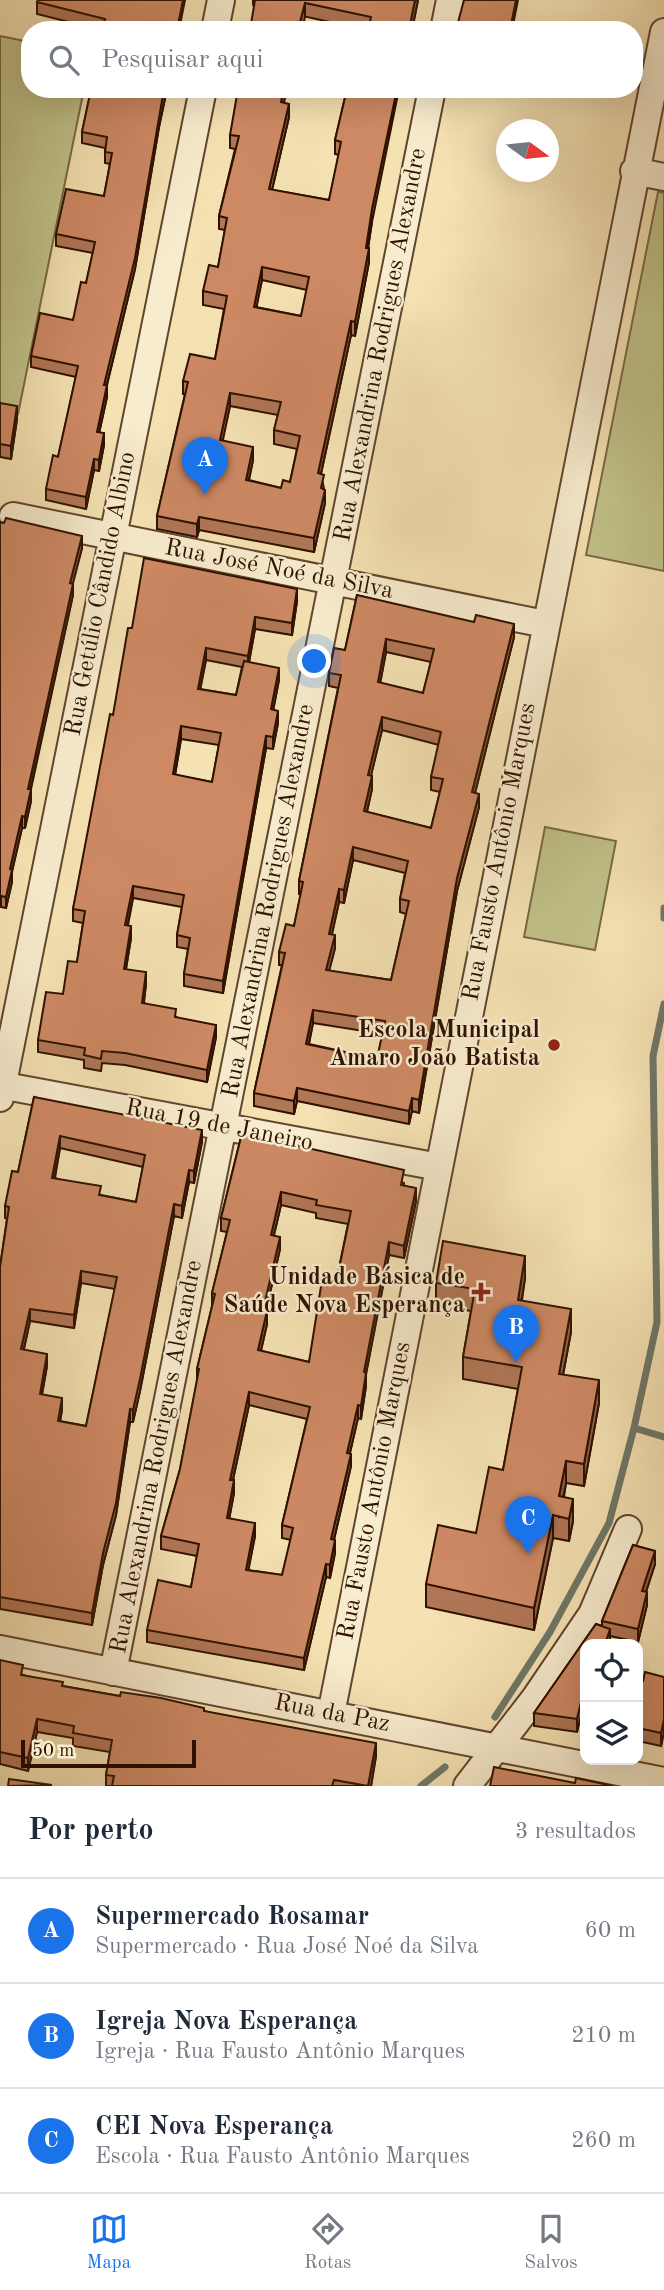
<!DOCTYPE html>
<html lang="pt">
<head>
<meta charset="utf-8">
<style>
	:root { --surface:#fff; --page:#f6f6f7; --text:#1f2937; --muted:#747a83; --line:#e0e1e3; --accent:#1a73e8 }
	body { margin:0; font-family:"Old Standard TT",serif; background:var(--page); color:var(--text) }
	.controls { position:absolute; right:21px; bottom:21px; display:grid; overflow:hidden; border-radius:14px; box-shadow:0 7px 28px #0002 }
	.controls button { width:63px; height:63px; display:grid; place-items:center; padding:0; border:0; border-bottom:2px solid var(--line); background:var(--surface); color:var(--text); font:35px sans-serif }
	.compass { position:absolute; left:496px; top:119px; width:63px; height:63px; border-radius:50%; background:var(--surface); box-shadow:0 7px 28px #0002; rotate:105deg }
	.scale { position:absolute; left:21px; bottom:18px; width:175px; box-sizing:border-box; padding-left:7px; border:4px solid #2e1101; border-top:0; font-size:19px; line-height:24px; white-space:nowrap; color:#2e1101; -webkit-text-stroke:5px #f8ecce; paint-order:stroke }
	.you { position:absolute; left:315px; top:662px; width:24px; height:24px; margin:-18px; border:5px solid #fff; border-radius:50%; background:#1a73e8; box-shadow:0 0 0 10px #1a73e833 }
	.badge { display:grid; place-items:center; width:46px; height:46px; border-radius:50%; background:var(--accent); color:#fff; font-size:23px; font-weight:700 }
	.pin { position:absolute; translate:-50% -58px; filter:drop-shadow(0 2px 4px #0008) }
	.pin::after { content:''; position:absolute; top:37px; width:24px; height:21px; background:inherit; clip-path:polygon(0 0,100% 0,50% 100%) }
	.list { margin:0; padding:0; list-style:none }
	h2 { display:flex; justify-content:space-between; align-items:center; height:91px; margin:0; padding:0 28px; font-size:30px }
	h2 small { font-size:23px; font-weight:400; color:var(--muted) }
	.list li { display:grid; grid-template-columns:46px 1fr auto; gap:21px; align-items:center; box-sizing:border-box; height:105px; padding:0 28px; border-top:2px solid var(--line) }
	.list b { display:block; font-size:26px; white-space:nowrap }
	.list p { margin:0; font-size:23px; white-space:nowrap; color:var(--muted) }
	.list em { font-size:23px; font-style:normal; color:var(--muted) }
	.icon { flex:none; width:38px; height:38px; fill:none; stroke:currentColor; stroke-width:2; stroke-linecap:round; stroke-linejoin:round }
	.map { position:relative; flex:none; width:664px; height:1786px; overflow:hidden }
	.search { position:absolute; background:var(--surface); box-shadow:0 7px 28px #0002; left:21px; right:21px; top:21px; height:77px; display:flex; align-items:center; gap:18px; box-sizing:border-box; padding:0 24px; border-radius:28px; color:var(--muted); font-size:26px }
	.sheet { height:406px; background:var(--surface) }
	nav { display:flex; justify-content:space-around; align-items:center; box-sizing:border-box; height:98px; border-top:2px solid var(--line); background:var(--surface); font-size:19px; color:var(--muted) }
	nav a { display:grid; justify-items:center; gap:4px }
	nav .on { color:var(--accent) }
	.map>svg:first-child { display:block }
	.green { fill:#c1c289; stroke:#786a45; stroke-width:2 }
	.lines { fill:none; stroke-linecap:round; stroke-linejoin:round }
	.stream { stroke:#707869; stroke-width:7 }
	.street-casing { stroke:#60452e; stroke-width:30 }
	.street { stroke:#f8ecce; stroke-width:26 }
	.wall { fill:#b07656; stroke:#2e1101; stroke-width:2; fill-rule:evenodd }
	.shaded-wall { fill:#906046; stroke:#2e1101; stroke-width:2 }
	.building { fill:#cd8964; stroke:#2e1101; stroke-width:2; fill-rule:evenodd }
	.poi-dot { fill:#8f2418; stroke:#f8ecce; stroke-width:2.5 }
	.labels { text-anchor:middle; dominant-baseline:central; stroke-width:5; stroke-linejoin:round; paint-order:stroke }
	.street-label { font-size:24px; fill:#2e1101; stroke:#f8ecce }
	.poi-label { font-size:24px; font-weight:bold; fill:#2e1101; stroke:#f8ecce; text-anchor:end }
</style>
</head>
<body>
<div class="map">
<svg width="664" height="1786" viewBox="0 0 664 1786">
	<rect width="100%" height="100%" fill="#f5e2b3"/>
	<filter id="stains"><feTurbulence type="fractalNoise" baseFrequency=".00286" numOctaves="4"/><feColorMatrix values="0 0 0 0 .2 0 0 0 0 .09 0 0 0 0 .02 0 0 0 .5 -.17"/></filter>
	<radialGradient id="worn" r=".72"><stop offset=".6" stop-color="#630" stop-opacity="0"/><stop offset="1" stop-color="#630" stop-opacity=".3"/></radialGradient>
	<path class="green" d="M0 36 30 42V89H84L18 414 0 411Z
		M658 192 664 193V571L586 555Z
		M545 827 616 841 595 950 524 937Z"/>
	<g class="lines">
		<path class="stream" d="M664 908V918
			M634 1428 664 1437
			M495 1717 550 1632 609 1523 634 1428 657 1322 653 1056 664 1004
			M421 1786 445 1767"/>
		<defs>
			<path id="street" d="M215 30 221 0
				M444 30 450 0
				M634 171 664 177
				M13 516 545 624
				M0 1085 439 1167
				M0 1098 203 89
				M0 1649 664 1781
				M113 1672 432 89
				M331 1714 664 32
				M467 1786 535 1698 592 1614 628 1529"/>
		</defs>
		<use href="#street" class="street-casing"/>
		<use href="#street" class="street"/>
	</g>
	<path class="wall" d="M253 0H418L412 30H366L253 5Z
		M37 2 179 30H101L37 14Z
		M88 89H167L159 127 135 269 107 385V397L99 433 104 445 99 471 94 470 86 509 46 500V489L58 457 76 377 31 367V356L73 320 86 283 93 253 56 246V234L104 196 110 164 105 163V148L82 143V132L90 96H88Z
		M347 89 372 222 368 248 369 262 355 336 351 335 321 474 324 489 325 503 314 552 199 530 197 537 157 529V516L185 394H183V381L215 359 224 309 203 305V291L218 267 225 230 219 229V216L235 149 230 148V135L284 103 289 117 272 190 329 200 339 155 335 154V140ZM262 280 307 290 301 316 256 307ZM230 406 278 415 274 430V444L297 449 290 482 281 488 249 480 253 460 222 441Z
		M0 403 17 419 11 459 0 457Z
		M0 522 82 548 72 584 73 595 31 789V801L25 828H22L12 870V882L6 908 1 907Z
		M357 595 514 637 475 793 479 807 457 891 419 1113 412 1111 409 1124 297 1101 294 1114 254 1106V1093L282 965H279V952L294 926 301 894H299V881L338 688 329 686V673L345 650ZM386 652 431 662 423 693 380 683ZM382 730 439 745 431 777V790L440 792 431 828 367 812 372 789 371 775ZM353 860 405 873 400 899V912L406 914 391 980 329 971 335 948 332 934 339 902 344 903ZM313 1023 383 1034 377 1059 309 1044Z
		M297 601 292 635 255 629 249 662 279 680 273 710 278 723 273 749 266 748 223 993 184 986V974L188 949 177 947V935L182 907 133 898 128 925 131 938 126 969 146 984 144 1003 176 1017 216 1037 207 1082 125 1065 102 1063 101 1071 84 1068V1060L38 1052V1040L63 994 77 962 83 923 73 921V909L132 628ZM206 660 242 667 236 695 200 689ZM181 739 219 745 212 782 175 775Z
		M34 1097 202 1142 194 1183 189 1182 182 1218 174 1216 140 1391 133 1422H130L116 1515 103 1565 92 1625 0 1609V1267L7 1219 5 1218V1206L18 1172ZM60 1148 143 1167 136 1202 101 1195 55 1178ZM81 1283 115 1289 86 1426 60 1421 62 1410 42 1394 47 1366 24 1349 30 1321 74 1328Z
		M242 1133 404 1183V1186L416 1201 404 1258 389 1255 366 1373V1386L361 1419 358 1418 350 1453 351 1466 334 1540 335 1553 330 1578 326 1577 304 1670 147 1642V1630L191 1587 197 1556 161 1549V1536L180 1469 197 1382V1369L212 1306V1293L227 1232 221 1231V1218ZM281 1205 316 1213V1218L348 1224 336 1283 309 1362 261 1351 267 1324 266 1311 280 1249 274 1235ZM249 1405 307 1419 282 1525V1538L291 1540 282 1575 248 1570 255 1536 229 1519 234 1493 233 1480Z
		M525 1278 522 1300 571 1332 563 1375 599 1403 584 1486 566 1483 564 1497 573 1521 569 1541 553 1538 534 1630 426 1607V1584L476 1533 503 1470 518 1389 463 1379V1357L471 1311 436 1305V1283Z
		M633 1545 655 1551V1564L646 1592 647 1605 638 1642 610 1636 609 1644H585V1708L583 1707 577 1732 534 1726V1713L596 1624 602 1626V1621Z
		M0 1660 23 1675 63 1686 204 1711 376 1756 371 1786H106V1775L110 1752 73 1746V1738L37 1732 28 1771 0 1764Z
		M664 1677V1732L661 1746 638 1741V1679L643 1681Z"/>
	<path class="shaded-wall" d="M183 0H185L179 30H177Z
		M415 0H418L412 30H409Z
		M516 0H518L512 30H510Z
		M305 3V17L302 30H298Z
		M164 89H167L159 127 135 269 104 396V385Z
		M284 89H287L281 116V102Z
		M397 89H399L372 222 366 261V248L372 209Z
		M289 104V117L269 203V189Z
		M369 248V262L355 336V322Z
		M262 267V280L254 320V307Z
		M351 321V335L318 487V473Z
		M107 385V397L97 443V432Z
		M230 393V406L220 454V440Z
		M17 406V419L11 459V446Z
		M104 433V445L99 471V460Z
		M253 447V460L246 493V480Z
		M94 459V470L86 509V497Z
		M325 490V503L314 552V538Z
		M199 517V530L197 537V524Z
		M82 536V548L70 595V583Z
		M73 584V595L28 800V789Z
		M297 589V601L292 635V623Z
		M255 617V629L248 668V656Z
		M514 624V637L472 805V792Z
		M386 639V652L378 695V682Z
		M206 648V660L198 701V689Z
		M279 668V680L271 722V709Z
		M278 711V723L273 749V737Z
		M382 717V730L368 788V775Z
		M181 726V739L173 787V774Z
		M266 736V748L223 993V981Z
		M372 776V789L364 824V811Z
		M31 789V801L25 828V817Z
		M479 794V807L457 891 419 1113V1100L457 878Z
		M22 816V828L10 881V869Z
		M353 847V860L344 903V890Z
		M12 870V882L6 908V897Z
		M133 886V898L125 937V925Z
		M339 889V902L329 947V934Z
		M131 926V938L124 981V969Z
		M335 935V948L326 983V970Z
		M146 972V984L142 1015V1003Z
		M313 1010V1023L306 1057V1044Z
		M216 1025V1037L207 1082V1070Z
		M297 1088V1101L294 1114V1101Z
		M412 1098V1111L409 1124V1111Z
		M202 1130V1142L194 1183V1171Z
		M60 1136V1148L52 1190V1178Z
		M189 1170V1182L182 1218V1206Z
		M416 1188V1201L404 1258V1246Z
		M281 1192V1205L271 1247V1235Z
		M174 1204V1216L140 1391 133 1422V1410Z
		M280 1237V1249L263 1323V1310Z
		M389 1242V1255L364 1385V1372Z
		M525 1256V1278L518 1322V1300Z
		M81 1271V1283L74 1328V1315Z
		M30 1309V1321L21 1361V1349Z
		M571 1309V1332L559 1396V1374Z
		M267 1311V1324L258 1363V1350Z
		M47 1354V1366L40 1406V1394Z
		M366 1373V1386L361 1419V1406Z
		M599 1380V1403L584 1486V1464Z
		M249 1392V1405L230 1493V1480Z
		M62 1398V1410L58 1433V1421Z
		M358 1405V1418L347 1465V1453Z
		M130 1409V1422L116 1515 103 1565 92 1625V1613Z
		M351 1454V1466L331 1552V1539Z
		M566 1461V1483L559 1518V1496Z
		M234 1480V1493L227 1531V1518Z
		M573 1499V1521L569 1541V1519Z
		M553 1515V1538L534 1630V1608Z
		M255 1523V1536L246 1583V1570Z
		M335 1540V1553L330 1578V1565Z
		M655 1551V1564L642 1604V1591Z
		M326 1564V1577L304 1670V1658Z
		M647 1592V1605L638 1642V1629Z
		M610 1629V1642L609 1644H605Z
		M583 1694V1707L577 1732V1719Z
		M37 1719V1732L28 1771V1758Z
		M664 1719V1732L661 1746V1733Z
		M376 1743V1756L371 1786H368Z"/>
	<path class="building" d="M38 0H183L177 30H102L105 19 37 2Z
		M255 0H415L409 30H368L371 17 305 3 298 30H250Z
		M464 0H516L510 30H456Z
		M91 89H164L135 258 104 385H107L97 432 104 433 99 460 94 459 86 497 46 489 53 455 58 457 78 366 31 356 40 313 73 320 81 282 86 283 95 242 56 234 66 189 104 196 112 153 105 152 107 137 82 132Z
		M238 89H284L281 102 289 104 269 189 329 200 341 142 335 140 347 89H397L372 209 366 248H369L355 322 351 321 318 473 324 475 321 488 325 490 314 538 199 517 197 524 157 516 188 382 183 381 190 354 215 359 227 296 203 291 209 265 218 267 227 218 219 216 239 136 230 135ZM262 267 309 277 301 316 254 307ZM230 393 281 402 274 430 300 436 290 482 283 480 281 488 246 480 253 447 220 440Z
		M0 403 17 406 11 446 0 444Z
		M6 518 82 536 70 583 73 584 28 789H31L25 817 22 816 10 869 12 870 6 897 1 896 0 903V522L4 523Z
		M144 558 297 589 292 623 255 617 248 656 206 648 198 689 236 695 244 661 279 668 271 709 278 711 273 737 266 736 223 981 184 974 190 938 177 935 184 895 133 886 125 925 131 926 124 969 146 972 142 1003 176 1009 175 1017 216 1025 207 1070 125 1053 102 1051 101 1059 84 1055 85 1048 38 1040 46 992 63 994 68 961 77 962 85 911 73 909 110 714 113 715 128 628H132ZM181 726 221 733 212 782 173 774Z
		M357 595 474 622 476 615 514 624 472 792 479 794 457 878 419 1100 412 1098 409 1111 297 1088 294 1101 254 1093 285 953 279 952 286 924 294 926 303 882 299 881 341 675 329 673 334 648 345 650ZM386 639 434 649 423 693 378 682ZM382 717 441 732 431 777 443 779 431 828 364 811 372 776 368 775ZM353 847 408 861 400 899 409 901 391 980 326 970 335 935 329 934 339 889 344 890ZM313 1010 385 1021 377 1059 306 1044Z
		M34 1097 202 1130 194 1171 189 1170 182 1206 174 1204 140 1379 133 1410 130 1409 116 1503 103 1553 92 1613 0 1597V1267L9 1207 5 1206 12 1171 18 1172ZM60 1136 145 1155 136 1202 99 1195 101 1186 52 1178ZM81 1271 117 1277 86 1426 58 1421 62 1398 40 1394 47 1354 21 1349 30 1309 74 1315Z
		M242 1133 404 1170 401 1185 416 1188 404 1246 389 1242 364 1372 366 1373 361 1406 358 1405 347 1453 351 1454 331 1539 335 1540 330 1565 326 1564 304 1658 147 1630 158 1580 191 1587 199 1544 161 1536 180 1469 199 1369H197L215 1294 212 1293 230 1220 221 1218ZM281 1192 317 1200 316 1205 351 1211 336 1283 322 1280 309 1362 258 1350 267 1311 263 1310 280 1237 271 1235ZM249 1392 310 1407 282 1525 293 1528 282 1575 246 1570 255 1523 227 1518 234 1480H230Z
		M443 1241 525 1256 518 1300 571 1309 559 1374 599 1380 584 1464 566 1461 559 1496 573 1499 569 1519 553 1515 534 1608 426 1584 438 1525 476 1533 489 1467 503 1470 522 1367 463 1357 475 1289 436 1283Z
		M633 1545 655 1551 642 1591 647 1592 638 1629 602 1621Z
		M596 1624 610 1629 605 1644H585V1695L583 1694 577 1719 534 1713Z
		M0 1660 23 1665 21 1675 63 1682 62 1686 120 1696 121 1692 161 1698 204 1708V1711L376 1743 368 1786 334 1780 332 1786H112L114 1776 106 1775 112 1740 73 1733 74 1726 37 1719 28 1758 0 1752Z
		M645 1672 664 1677V1719L661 1733 638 1728V1679L643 1681Z
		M494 1767 575 1783 576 1778 613 1786H490Z
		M9 1779 52 1785 8 1786Z"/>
	<g class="poi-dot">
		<circle cx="554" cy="1045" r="7"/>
		<path d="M477.5 1281.5h7v7h7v7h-7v7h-7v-7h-7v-7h7z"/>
	</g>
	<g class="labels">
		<g class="street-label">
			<text transform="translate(381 345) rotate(-79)">Rua Alexandrina Rodrigues Alexandre</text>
			<text transform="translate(279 570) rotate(11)">Rua José Noé da Silva</text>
			<text transform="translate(101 594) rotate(-79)">Rua Getúlio Cândido Albino</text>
			<text transform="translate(500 852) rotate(-79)">Rua Fausto Antônio Marques</text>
			<text transform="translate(269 901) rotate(-79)">Rua Alexandrina Rodrigues Alexandre</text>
			<text transform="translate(219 1126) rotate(11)">Rua 19 de Janeiro</text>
			<text transform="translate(157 1457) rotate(-79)">Rua Alexandrina Rodrigues Alexandre</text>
			<text transform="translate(375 1491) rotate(-79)">Rua Fausto Antônio Marques</text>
			<text transform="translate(332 1714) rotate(11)">Rua da Paz</text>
		</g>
		<g class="poi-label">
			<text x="540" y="1031">Escola Municipal<tspan x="540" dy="28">Amaro João Batista</tspan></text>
			<text x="465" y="1278">Unidade Básica de<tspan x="465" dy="28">Saúde Nova Esperança</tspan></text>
		</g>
	</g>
	<rect width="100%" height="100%" filter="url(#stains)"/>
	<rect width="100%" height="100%" fill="url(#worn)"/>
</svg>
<div class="controls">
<button><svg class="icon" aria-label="locate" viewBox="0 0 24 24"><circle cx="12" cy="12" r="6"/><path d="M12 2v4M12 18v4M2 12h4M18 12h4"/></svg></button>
<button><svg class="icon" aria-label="layers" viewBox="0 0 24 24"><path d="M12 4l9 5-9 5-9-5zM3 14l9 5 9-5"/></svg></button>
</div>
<svg class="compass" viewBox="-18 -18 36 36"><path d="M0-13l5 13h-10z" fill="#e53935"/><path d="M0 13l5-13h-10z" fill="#747a83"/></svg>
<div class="scale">50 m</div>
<div class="you"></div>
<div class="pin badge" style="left:205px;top:495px">A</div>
<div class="pin badge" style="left:516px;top:1363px">B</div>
<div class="pin badge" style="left:528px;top:1554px">C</div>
<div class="search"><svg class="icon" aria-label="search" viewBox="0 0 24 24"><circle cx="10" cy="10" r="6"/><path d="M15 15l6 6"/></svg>Pesquisar aqui</div>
</div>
<section class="sheet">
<h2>Por perto<small>3 resultados</small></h2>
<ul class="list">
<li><span class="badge">A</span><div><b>Supermercado Rosamar</b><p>Supermercado · Rua José Noé da Silva</p></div><em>60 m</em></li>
<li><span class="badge">B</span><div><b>Igreja Nova Esperança</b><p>Igreja · Rua Fausto Antônio Marques</p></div><em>210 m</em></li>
<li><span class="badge">C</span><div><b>CEI Nova Esperança</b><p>Escola · Rua Fausto Antônio Marques</p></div><em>260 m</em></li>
</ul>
</section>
<nav>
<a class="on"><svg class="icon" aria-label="map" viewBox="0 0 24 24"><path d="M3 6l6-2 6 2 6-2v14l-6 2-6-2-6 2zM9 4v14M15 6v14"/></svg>Mapa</a>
<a><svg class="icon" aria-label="directions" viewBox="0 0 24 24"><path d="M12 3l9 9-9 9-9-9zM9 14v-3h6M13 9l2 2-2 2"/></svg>Rotas</a>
<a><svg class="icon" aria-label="saved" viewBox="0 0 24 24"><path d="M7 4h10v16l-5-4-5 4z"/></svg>Salvos</a>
</nav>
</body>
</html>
